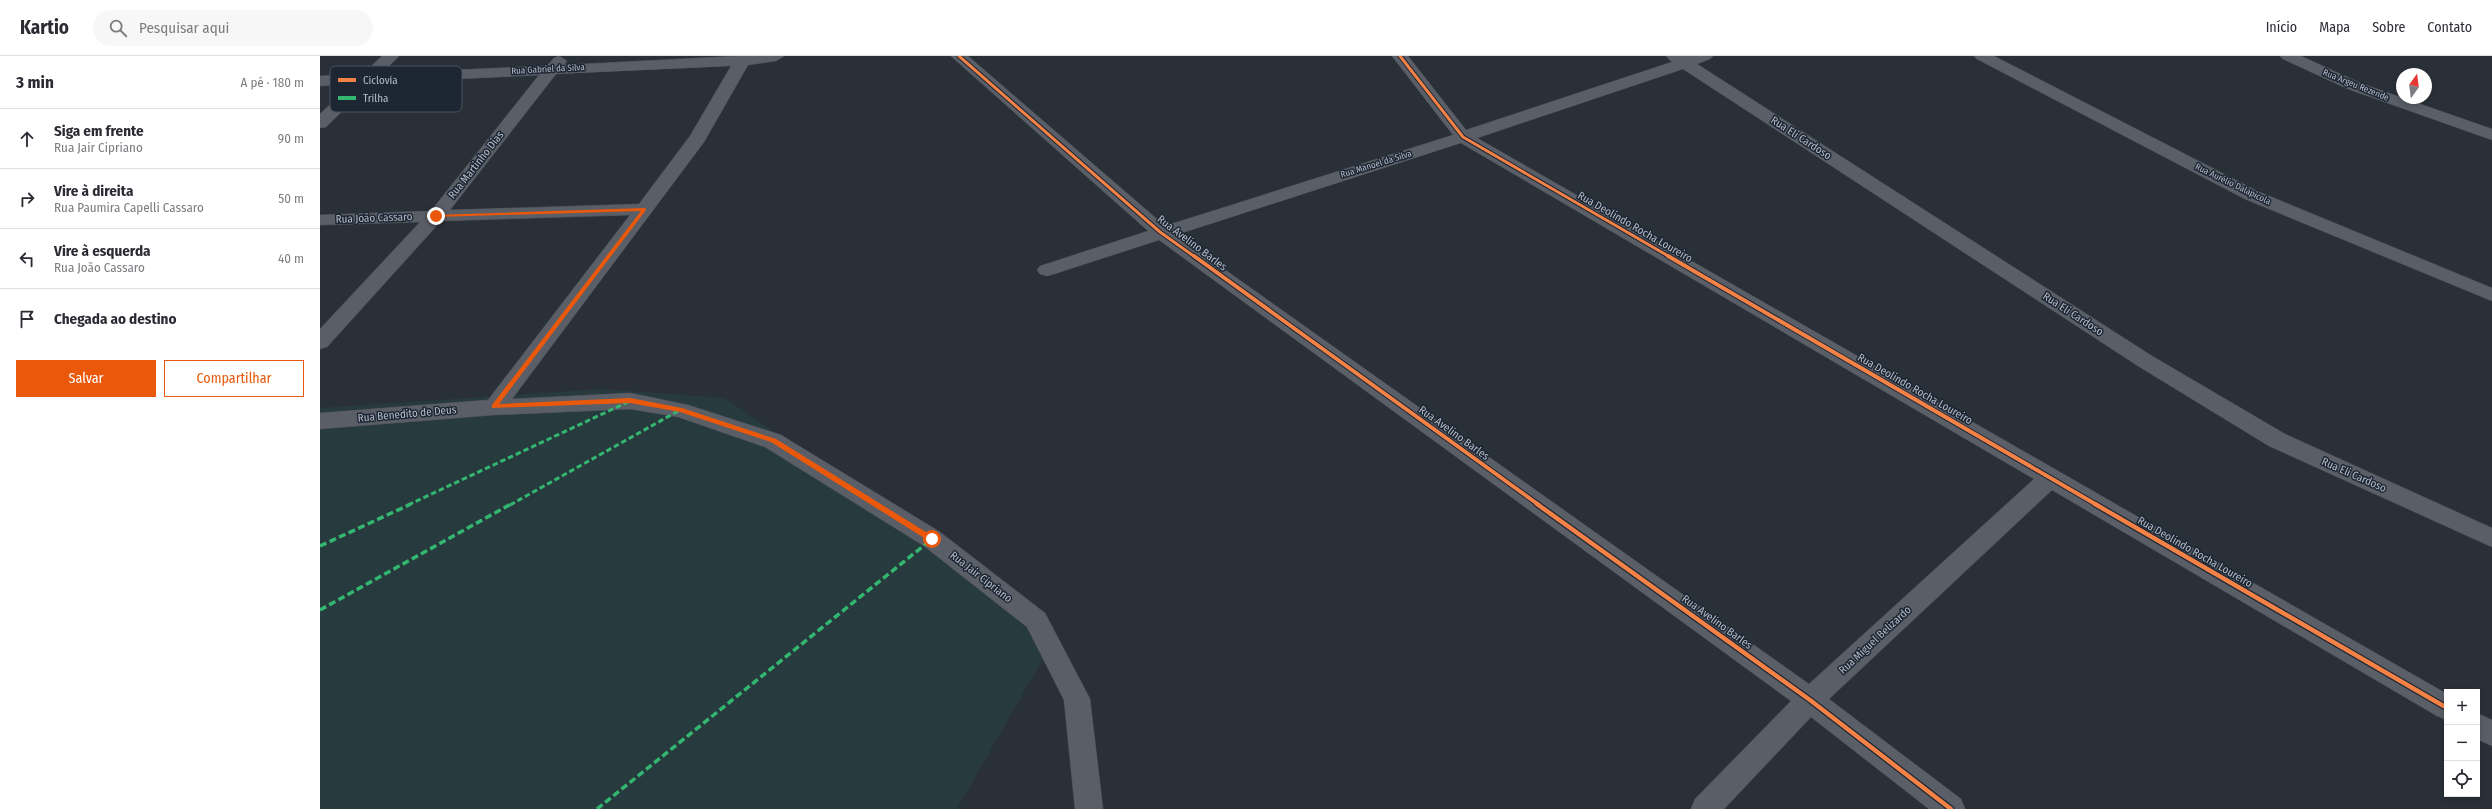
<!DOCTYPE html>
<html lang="pt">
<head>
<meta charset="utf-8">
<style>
	:root { --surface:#fff; --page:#f7f7f7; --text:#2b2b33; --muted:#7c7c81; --line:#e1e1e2; --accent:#ea580c }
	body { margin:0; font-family:"Fira Sans Condensed",sans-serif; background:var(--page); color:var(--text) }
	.controls { position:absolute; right:12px; bottom:12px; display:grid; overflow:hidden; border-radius:0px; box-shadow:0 2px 6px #0003 }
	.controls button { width:36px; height:36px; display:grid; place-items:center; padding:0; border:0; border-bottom:1px solid var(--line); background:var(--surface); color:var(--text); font:20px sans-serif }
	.compass { position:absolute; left:2076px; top:12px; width:36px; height:36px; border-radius:50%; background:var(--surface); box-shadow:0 2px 6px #0003; rotate:14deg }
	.stop { position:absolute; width:12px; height:12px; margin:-9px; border:3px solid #ea580c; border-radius:50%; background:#fff }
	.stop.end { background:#ea580c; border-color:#fff; box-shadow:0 1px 4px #0008 }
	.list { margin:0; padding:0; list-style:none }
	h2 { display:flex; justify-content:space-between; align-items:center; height:52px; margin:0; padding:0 16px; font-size:17px }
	h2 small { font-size:13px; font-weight:400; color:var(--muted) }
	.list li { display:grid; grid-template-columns:26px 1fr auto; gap:12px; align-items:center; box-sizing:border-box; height:60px; padding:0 16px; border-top:1px solid var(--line) }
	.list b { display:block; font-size:15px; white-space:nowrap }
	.list p { margin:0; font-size:13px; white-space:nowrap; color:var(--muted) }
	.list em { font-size:13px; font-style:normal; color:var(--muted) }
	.actions { display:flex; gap:8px; padding:12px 16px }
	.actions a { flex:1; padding:9px 0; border:1px solid var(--accent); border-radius:0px; text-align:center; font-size:14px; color:var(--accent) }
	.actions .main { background:var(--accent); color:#fff }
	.icon { flex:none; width:22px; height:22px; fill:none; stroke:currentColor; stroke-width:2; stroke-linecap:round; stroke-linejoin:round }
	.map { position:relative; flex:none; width:2172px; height:753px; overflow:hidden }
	header { display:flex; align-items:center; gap:24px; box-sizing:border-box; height:56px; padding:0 20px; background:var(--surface); border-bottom:1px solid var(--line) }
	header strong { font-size:19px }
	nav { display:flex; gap:22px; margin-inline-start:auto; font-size:14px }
	.search { width:280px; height:36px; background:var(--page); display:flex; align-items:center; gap:10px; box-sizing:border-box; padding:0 14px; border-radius:22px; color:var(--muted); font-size:15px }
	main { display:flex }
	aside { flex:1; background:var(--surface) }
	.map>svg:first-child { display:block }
	.green { fill:#273a3e }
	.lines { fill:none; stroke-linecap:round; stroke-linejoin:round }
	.street-casing { stroke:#484c53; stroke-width:1 }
	.street { fill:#5a5e66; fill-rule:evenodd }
	.quiet-far1 { stroke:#33b770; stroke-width:3; stroke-dasharray:5.5 3; stroke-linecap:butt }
	.quiet { stroke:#33b770; stroke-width:3.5; stroke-dasharray:7 3.5; stroke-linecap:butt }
	.cycleway-far2-casing { stroke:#1d2633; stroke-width:5 }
	.cycleway-far1-casing { stroke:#1d2633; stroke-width:6 }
	.cycleway-casing { stroke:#1d2633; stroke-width:7 }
	.cycleway-far2 { stroke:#f48246; stroke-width:3 }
	.cycleway-far1 { stroke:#f48246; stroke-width:4 }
	.cycleway { stroke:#f48246; stroke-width:4.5 }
	.route { fill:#ea580c }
	.labels { text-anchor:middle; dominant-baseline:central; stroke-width:3; stroke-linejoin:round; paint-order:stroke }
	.far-street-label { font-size:9px; fill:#b4bcc9; stroke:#1d2633 }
	.street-label { font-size:11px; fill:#b4bcc9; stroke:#1d2633 }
	.key { fill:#1d2633; stroke:#4a5360; stroke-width:1 }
	.key-label { font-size:11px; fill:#b4bcc9 }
</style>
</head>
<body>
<header>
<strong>Kartio</strong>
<div class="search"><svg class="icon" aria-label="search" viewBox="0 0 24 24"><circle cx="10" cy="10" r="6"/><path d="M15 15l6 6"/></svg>Pesquisar aqui</div>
<nav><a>Início</a><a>Mapa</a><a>Sobre</a><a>Contato</a></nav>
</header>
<main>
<aside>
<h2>3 min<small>A pé · 180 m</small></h2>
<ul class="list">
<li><svg class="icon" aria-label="ahead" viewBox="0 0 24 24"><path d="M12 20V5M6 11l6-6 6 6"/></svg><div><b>Siga em frente</b><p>Rua Jair Cipriano</p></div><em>90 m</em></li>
<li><svg class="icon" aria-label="right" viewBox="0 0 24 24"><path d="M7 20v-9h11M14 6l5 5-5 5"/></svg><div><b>Vire à direita</b><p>Rua Paumira Capelli Cassaro</p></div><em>50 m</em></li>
<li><svg class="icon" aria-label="left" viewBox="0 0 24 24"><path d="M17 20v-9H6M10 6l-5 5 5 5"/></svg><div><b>Vire à esquerda</b><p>Rua João Cassaro</p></div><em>40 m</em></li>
<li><svg class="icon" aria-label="arrive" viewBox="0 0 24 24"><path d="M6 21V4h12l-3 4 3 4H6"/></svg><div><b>Chegada ao destino</b></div></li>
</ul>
<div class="actions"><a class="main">Salvar</a><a>Compartilhar</a></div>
</aside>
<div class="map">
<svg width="2172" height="753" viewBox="0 0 2172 753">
	<rect width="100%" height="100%" fill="#2a3038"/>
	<path class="green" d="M282 333 405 342 546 439 646 500 729 592 637 753H0V352Z"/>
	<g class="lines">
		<defs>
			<path id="street" d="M62 0H79L62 17 227 10 234 2 239 0 247 5 244 9 417 0H464L456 5 428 9 384 86 192 343 310 337 368 349 461 379 620 476 725 557 770 643 783 753H755L744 644 707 571 604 490 445 391 358 361 310 353 174 359 0 373V357L168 344 310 159 121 165 7 291 0 293V273L100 166 0 169V159L111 155 219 19 51 27 6 71 0 72V58L32 28 0 30V20L43 18ZM411 10 370 80 319 148 130 154 236 18Z
				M631 0H648L845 170 1133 79 1072 0H1088L1146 74 1352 6 1346 0H1393L1390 3 1377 8 1832 300 1965 378 2172 472V491L1949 390 1818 310 1363 13 1157 82 2127 638V664L2117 660 1732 434 1509 643 1641 743 1645 753H1609L1491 661 1404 753H1371L1375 743 1471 645 839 184 734 218 727 220 720 218 717 214 720 210 828 175ZM1141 87 1714 423 1489 628 856 179Z
				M1654 0H1674L1937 135 2172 232V245L1925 143 1657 3Z
				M1960 0H1981L2040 27 2172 73V84L2028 33 1963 3Z
				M2157 657 2172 664V690L2157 683Z"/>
		</defs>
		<use href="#street" class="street-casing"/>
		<use href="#street" class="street"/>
		<path class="quiet-far1" d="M88 449 310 345
			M190 449 360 354"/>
		<path class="quiet" d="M0 490 91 448
			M0 554 191 448
			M277 753 612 483"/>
		<defs>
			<path id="cycleway-far2" d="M639 0 840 176 875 201
				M1080 0 1143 81 1350 201"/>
			<path id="cycleway-far1" d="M874 200 1219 449
				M1348 200 1777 449"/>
			<path id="cycleway" d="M1217 448 1490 644 1631 753
				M1775 448 2127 652"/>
		</defs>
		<use href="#cycleway-far2" class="cycleway-far2-casing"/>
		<use href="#cycleway-far1" class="cycleway-far1-casing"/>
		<use href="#cycleway" class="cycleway-casing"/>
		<use href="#cycleway-far2" class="cycleway-far2"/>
		<use href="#cycleway-far1" class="cycleway-far1"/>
		<use href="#cycleway" class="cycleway"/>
	</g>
	<path class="route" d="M325 152 326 154 179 348 310 342 362 352 456 383 614 481V485H609L451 386 360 356 310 347 172 352V349L321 155 116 161 114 159Z"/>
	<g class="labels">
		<g class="far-street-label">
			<text transform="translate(228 13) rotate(-3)">Rua Gabriel da Silva</text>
			<text transform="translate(2036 29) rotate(22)">Rua Argeu Rezende</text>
			<text transform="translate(1056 108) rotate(-17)">Rua Manoel da Silva</text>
			<text transform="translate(1913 128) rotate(26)">Rua Aurélio Dalapicola</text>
		</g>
		<g class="street-label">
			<text transform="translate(1481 82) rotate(33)">Rua Eli Cardoso</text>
			<text transform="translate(156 109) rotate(-52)">Rua Martinho Dias</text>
			<text transform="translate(54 162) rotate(-2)">Rua João Cassaro</text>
			<text transform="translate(1315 171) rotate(30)">Rua Deolindo Rocha Loureiro</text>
			<text transform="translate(872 187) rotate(37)">Rua Avelino Barles</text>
			<text transform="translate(1753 258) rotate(33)">Rua Eli Cardoso</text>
			<text transform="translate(1595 333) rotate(30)">Rua Deolindo Rocha Loureiro</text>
			<text transform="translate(87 358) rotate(-5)">Rua Benedito de Deus</text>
			<text transform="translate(1134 377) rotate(36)">Rua Avelino Barles</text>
			<text transform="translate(2034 419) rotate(24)">Rua Eli Cardoso</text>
			<text transform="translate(1875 496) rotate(30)">Rua Deolindo Rocha Loureiro</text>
			<text transform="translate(661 521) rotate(38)">Rua Jair Cipriano</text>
			<text transform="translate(1397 566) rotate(36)">Rua Avelino Barles</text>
			<text transform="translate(1555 584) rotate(-43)">Rua Miguel Belizardo</text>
		</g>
	</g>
	<rect x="10" y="10" width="132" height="46" rx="6" class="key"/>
	<rect x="18" y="22" width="18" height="4" fill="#f48246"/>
	<rect x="18" y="40" width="18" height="4" fill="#33b770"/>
	<g class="key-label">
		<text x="43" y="28">Ciclovia</text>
		<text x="43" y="46">Trilha</text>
	</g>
</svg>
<div class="controls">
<button>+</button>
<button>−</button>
<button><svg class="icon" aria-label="locate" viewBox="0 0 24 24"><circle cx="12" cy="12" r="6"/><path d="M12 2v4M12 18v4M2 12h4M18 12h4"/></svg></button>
</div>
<svg class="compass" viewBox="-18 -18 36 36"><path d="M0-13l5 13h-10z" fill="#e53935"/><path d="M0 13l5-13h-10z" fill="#7c7c81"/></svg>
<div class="stop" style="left:612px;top:483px"></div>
<div class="stop end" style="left:116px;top:160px"></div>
</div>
</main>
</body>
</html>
